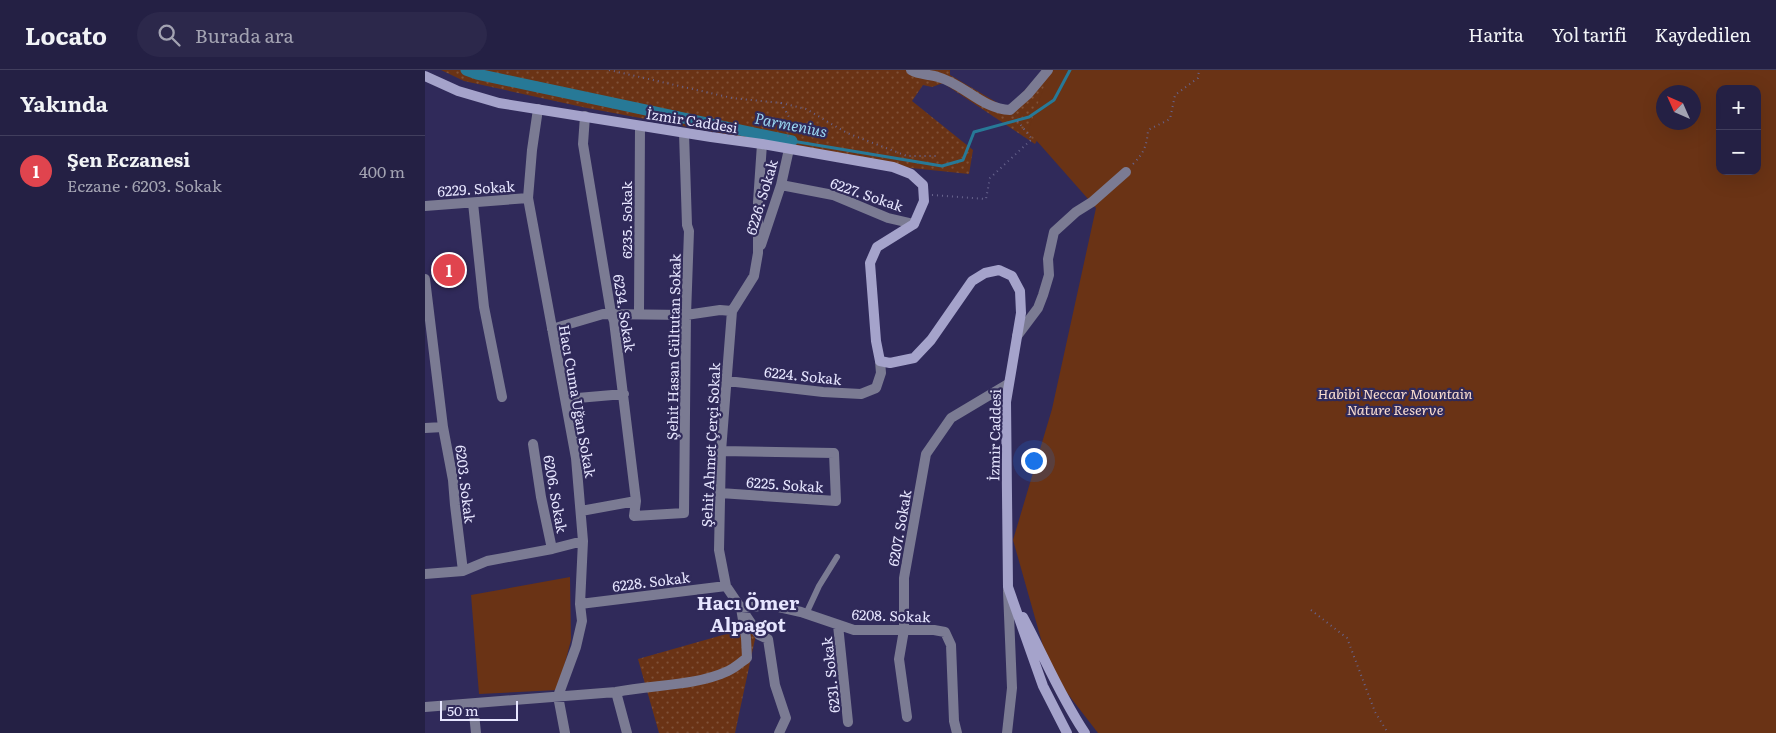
<!DOCTYPE html>
<html lang="tr">
<head>
<meta charset="utf-8">
<style>
	:root { --surface:#242044; --page:#2c284b; --text:#f1f3f6; --muted:#a3a3b2; --line:#413e5d; --accent:#95b2f1 }
	body { margin:0; font-family:Literata,serif; background:var(--page); color:var(--text) }
	.controls { position:absolute; right:15px; top:15px; display:grid; overflow:hidden; border-radius:10px; box-shadow:0 5px 20px #0002 }
	.controls button { width:45px; height:45px; display:grid; place-items:center; padding:0; border:0; border-bottom:1px solid var(--line); background:var(--surface); color:var(--text); font:25px sans-serif }
	.compass { position:absolute; left:1231px; top:15px; width:45px; height:45px; border-radius:50%; background:var(--surface); box-shadow:0 5px 20px #0002; rotate:315deg }
	.scale { position:absolute; left:15px; bottom:12px; width:78px; box-sizing:border-box; padding-left:5px; border:2px solid #e7e6ff; border-top:0; font-size:14px; line-height:18px; white-space:nowrap; color:#e7e6ff; -webkit-text-stroke:4px #302a5a; paint-order:stroke }
	.you { position:absolute; left:608px; top:390px; width:18px; height:18px; margin:-12px; border:4px solid #fff; border-radius:50%; background:#1a73e8; box-shadow:0 0 0 8px #1a73e833 }
	.badge { display:grid; place-items:center; width:32px; height:32px; border-radius:50%; background:var(--accent); color:#fff; font-size:16px; font-weight:700 }
	.pin { position:absolute; translate:-50% -50%; border:2px solid #fff; box-shadow:0 1px 5px #0006 }
	.list { margin:0; padding:0; list-style:none }
	h2 { display:flex; justify-content:space-between; align-items:center; height:65px; margin:0; padding:0 20px; font-size:21px }
	h2 small { font-size:16px; font-weight:400; color:var(--muted) }
	.list li { display:grid; grid-template-columns:32px 1fr auto; gap:15px; align-items:center; box-sizing:border-box; height:70px; padding:0 20px; border-top:1px solid var(--line) }
	.list b { display:block; font-size:19px; white-space:nowrap }
	.list p { margin:0; font-size:16px; white-space:nowrap; color:var(--muted) }
	.list em { font-size:16px; font-style:normal; color:var(--muted) }
	.icon { flex:none; width:28px; height:28px; fill:none; stroke:currentColor; stroke-width:2; stroke-linecap:round; stroke-linejoin:round }
	.map { position:relative; flex:none; width:1351px; height:663px; overflow:hidden }
	header { display:flex; align-items:center; gap:30px; box-sizing:border-box; height:70px; padding:0 25px; background:var(--surface); border-bottom:1px solid var(--line) }
	header strong { font-size:24px }
	nav { display:flex; gap:28px; margin-inline-start:auto; font-size:18px }
	.search { width:350px; height:45px; background:var(--page); display:flex; align-items:center; gap:12px; box-sizing:border-box; padding:0 18px; border-radius:28px; color:var(--muted); font-size:19px }
	main { display:flex }
	aside { flex:1; background:var(--surface) }
	.map>svg:first-child { display:block }
	.grass { fill:url(#grass-dots) }
	.park { fill:#6a3315; fill-rule:evenodd }
	.lines { fill:none; stroke-linecap:round; stroke-linejoin:round }
	.stream { stroke:#277997; stroke-width:3 }
	.canal { stroke:#277997; stroke-width:11 }
	.path { stroke:#68648d; stroke-width:2; stroke-dasharray:1 4; stroke-linecap:butt }
	.lane { stroke:#7b7b93; stroke-width:6 }
	.street { stroke:#7b7b93; stroke-width:10 }
	.secondary { stroke:#a5a3cb; stroke-width:10 }
	.labels { text-anchor:middle; dominant-baseline:central; stroke-width:4.5; stroke-linejoin:round; paint-order:stroke }
	.street-label { font-size:14px; fill:#e7e6ff; stroke:#302a5a }
	.park-label { font-size:14px; font-style:italic; fill:#f9ddd0; stroke:#302a5a }
	.water-label { font-size:15px; font-style:italic; fill:#9ad6f0; stroke:#302a5a }
	.district-label { font-size:19px; font-weight:bold; fill:#e7e6ff; stroke:#302a5a }
</style>
</head>
<body>
<header>
<strong>Locato</strong>
<div class="search"><svg class="icon" aria-label="search" viewBox="0 0 24 24"><circle cx="10" cy="10" r="6"/><path d="M15 15l6 6"/></svg>Burada ara</div>
<nav><a>Harita</a><a>Yol tarifi</a><a>Kaydedilen</a></nav>
</header>
<main>
<aside>
<h2>Yakında<small></small></h2>
<ul class="list">
<li><span class="badge" style="background:#e0444e">1</span><div><b>Şen Eczanesi</b><p>Eczane · 6203. Sokak</p></div><em>400 m</em></li>
</ul>
</aside>
<div class="map">
<svg width="1351" height="663" viewBox="0 0 1351 663">
	<defs>
		<pattern id="grass-dots" width="8" height="8" patternUnits="userSpaceOnUse" patternTransform="scale(1.25)"><rect width="8" height="8" fill="#6a3315"/><path d="M2 2h.1M6 6h.1" fill="none" stroke="#7f5138" stroke-width="1.8" stroke-linecap="round"/></pattern>
	</defs>
	<rect width="100%" height="100%" fill="#302a5a"/>
	<path class="grass" d="M16 0H525V5L583 39 618 0H651L610 74 518 13 507 17 498 15 487 31 548 80 544 104 477 97 162 38 39 11Z
		M333 555 310 663H234L213 589Z"/>
	<path class="park" d="M625 0H1351V663H673L625 601 588 470 627 339 671 138 603 61ZM1295 19H1332V101H1295ZM1238 22H1268V52H1238Z
		M145 507 146 570 133 620 54 624 46 525Z"/>
	<g class="lines">
		<path class="stream" d="M367 71 517 96 538 90 549 62 604 47 629 30 645 0"/>
		<path class="canal" d="M41 0 52 4 367 71"/>
		<path class="path" d="M184 0 307 28 356 33 364 47 363 68
			M356 33 381 39 422 63 482 86H511
			M708 94C719 83 722 75 723 60L745 49 750 25 773 8 774 0
			M507 125 561 129 565 108 607 69 591 49
			M886 540 922 568 950 642 963 663"/>
		<path class="lane" d="M381 544 394 516 412 487"/>
		<path class="street" d="M486 0C494 5 504 4 513 7 539 14 557 39 585 40L603 24 623 0
			M113 39 107 80 103 128 151 388 158 471 155 534 157 551 151 577 133 626 140 663
			M160 46 158 74 186 243 189 251 211 431 209 446 259 443 261 245 264 161 262 155 259 63
			M337 74 333 132V183L329 206 307 241 296 381 294 480 301 516 334 565 343 569 350 615 361 648 354 663
			M356 115 408 125 463 148 489 154
			M48 133 59 237 77 327
			M0 136 103 128
			M336 175 356 115 364 79
			M0 209 18 357 28 410 30 435 38 501 62 491 127 479 158 471
			M214 244 215 56
			M127 259 178 244 261 245 295 240 307 241
			M592 266 613 238 618 225 624 205 623 189 629 162 651 142 667 132 701 102
			M302 311 398 322 436 324 451 318 456 303 455 291
			M141 329 199 324
			M0 358 18 357
			M108 374 116 427 127 479
			M295 423 411 431 409 383 296 381
			M156 441 211 431
			M0 504 38 501
			M155 534 301 516
			M413 555 423 652
			M191 622 202 663
			M48 634 51 663
			M0 637 191 622C228 614 268 617 303 601 310 598 316 592 322 588L321 568 316 538 345 535 376 542 429 560H509L520 562 526 575 529 651 532 663
			M482 647 474 589 479 560V508L501 384 526 348 583 314
			M582 663 587 618 583 521"/>
		<path class="secondary" d="M0 6 33 21 74 33 286 67 337 74 468 97 486 104 498 115 499 131 489 154 452 177 445 193 451 271 455 291 465 293 489 288 506 270 547 211 560 203 574 200 587 206 595 221 596 243 581 332 583 517 618 616 642 663
			M598 547C619 586 635 626 660 663"/>
	</g>
	<g class="labels">
		<g class="street-label">
			<text transform="translate(267 50) rotate(9)">İzmir Caddesi</text>
			<text transform="translate(51 118) rotate(-4)">6229. Sokak</text>
			<text transform="translate(442 124) rotate(19)">6227. Sokak</text>
			<text transform="translate(336 127) rotate(-73)">6226. Sokak</text>
			<text transform="translate(201 150) rotate(-90)">6235. Sokak</text>
			<text transform="translate(200 243) rotate(81)">6234. Sokak</text>
			<text transform="translate(248 277) rotate(-89)">Şehit Hasan Gültutan Sokak</text>
			<text transform="translate(378 305) rotate(6)">6224. Sokak</text>
			<text transform="translate(153 331) rotate(80)">Hacı Cuma Uğan Sokak</text>
			<text transform="translate(569 365) rotate(-89)">İzmir Caddesi</text>
			<text transform="translate(285 375) rotate(-87)">Şehit Ahmet Çerçi Sokak</text>
			<text transform="translate(41 414) rotate(83)">6203. Sokak</text>
			<text transform="translate(360 414) rotate(4)">6225. Sokak</text>
			<text transform="translate(131 424) rotate(80)">6206. Sokak</text>
			<text transform="translate(474 458) rotate(-80)">6207. Sokak</text>
			<text transform="translate(226 511) rotate(-7)">6228. Sokak</text>
			<text transform="translate(466 545) rotate(2)">6208. Sokak</text>
			<text transform="translate(405 605) rotate(-96)">6231. Sokak</text>
		</g>
		<g class="park-label">
			<text x="970" y="323">Habibi Neccar Mountain<tspan x="970" dy="16">Nature Reserve</tspan></text>
		</g>
		<g class="water-label">
			<text transform="translate(366 54) rotate(11)">Parmenius</text>
		</g>
		<g class="district-label">
			<text x="323" y="532">Hacı Ömer<tspan x="323" dy="22">Alpagot</tspan></text>
		</g>
	</g>
</svg>
<div class="controls">
<button>+</button>
<button>−</button>
</div>
<svg class="compass" viewBox="-18 -18 36 36"><path d="M0-13l5 13h-10z" fill="#e53935"/><path d="M0 13l5-13h-10z" fill="#a3a3b2"/></svg>
<div class="scale">50 m</div>
<div class="you"></div>
<div class="pin badge" style="left:24px;top:200px;background:#e0444e">1</div>
</div>
</main>
</body>
</html>
